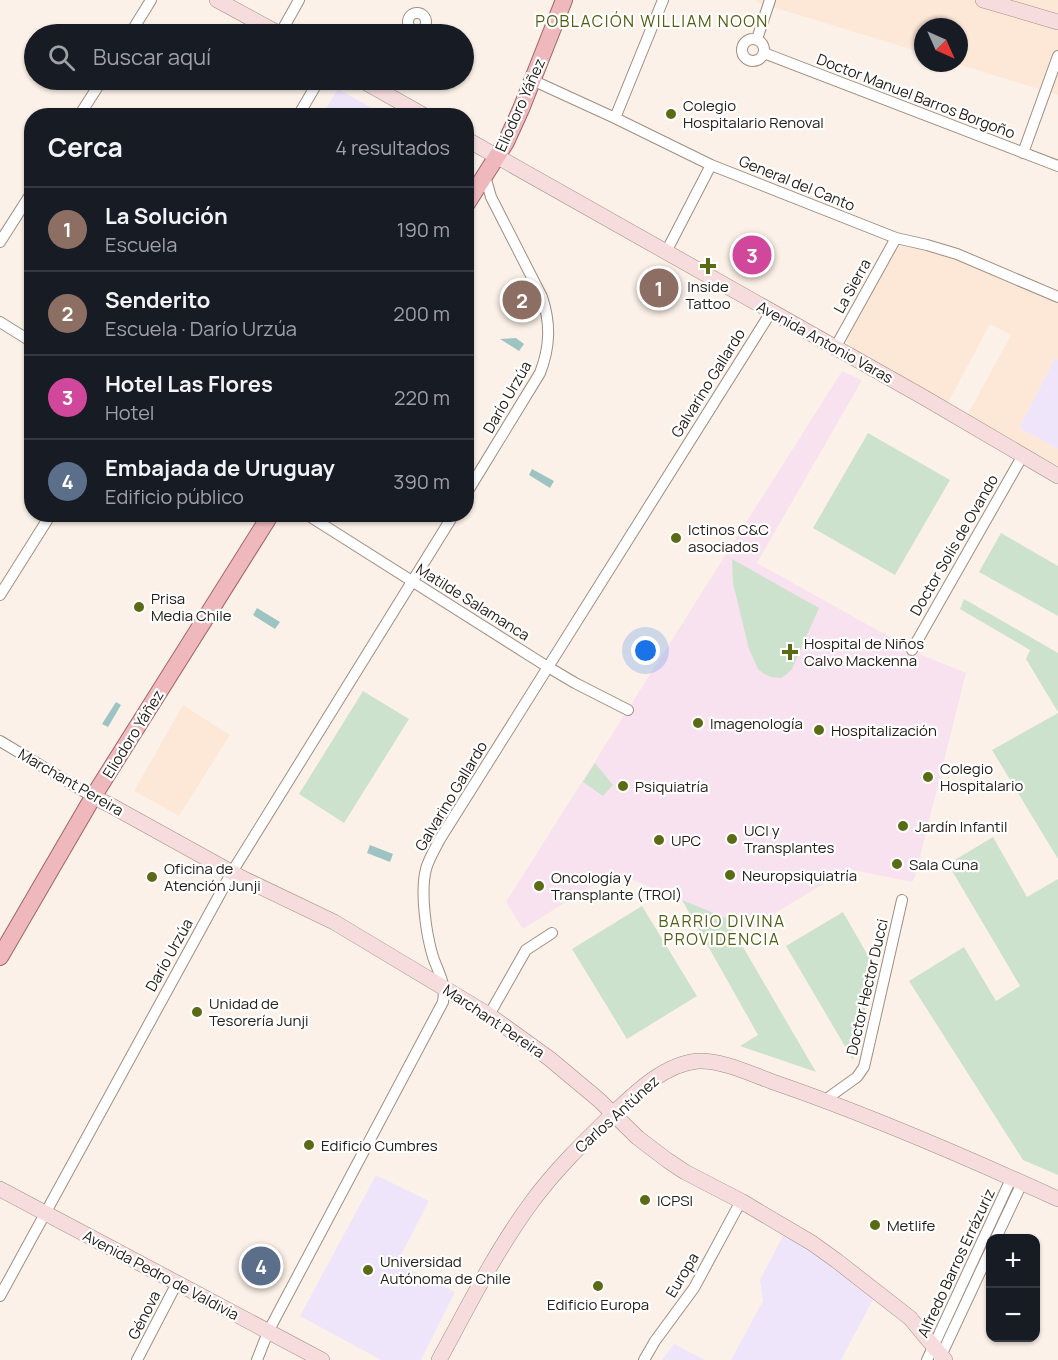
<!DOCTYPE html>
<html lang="es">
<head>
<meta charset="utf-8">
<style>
	:root { --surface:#171b24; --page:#20242c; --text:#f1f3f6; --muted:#9ea1a6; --line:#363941; --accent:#7c3aed }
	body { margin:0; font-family:Manrope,sans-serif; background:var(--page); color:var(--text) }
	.controls { position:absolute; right:18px; bottom:18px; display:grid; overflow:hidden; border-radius:12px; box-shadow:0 2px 4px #0004 }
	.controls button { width:54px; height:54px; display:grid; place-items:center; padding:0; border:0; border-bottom:2px solid var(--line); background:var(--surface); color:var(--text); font:30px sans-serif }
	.compass { position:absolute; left:914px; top:18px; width:54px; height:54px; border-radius:50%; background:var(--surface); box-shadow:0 2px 4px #0004; rotate:135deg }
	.you { position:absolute; left:646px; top:651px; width:21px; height:21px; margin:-15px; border:4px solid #fff; border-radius:50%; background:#1a73e8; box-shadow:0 0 0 9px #1a73e833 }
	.badge { display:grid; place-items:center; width:39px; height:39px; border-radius:50%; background:var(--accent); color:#fff; font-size:20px; font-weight:700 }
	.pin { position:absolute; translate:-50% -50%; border:3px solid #fff; box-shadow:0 2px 6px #0006 }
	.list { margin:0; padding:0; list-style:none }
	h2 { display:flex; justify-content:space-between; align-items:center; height:78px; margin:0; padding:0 24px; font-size:26px }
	h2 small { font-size:20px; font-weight:400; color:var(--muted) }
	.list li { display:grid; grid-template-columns:39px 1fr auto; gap:18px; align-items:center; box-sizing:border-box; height:84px; padding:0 24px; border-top:2px solid var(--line) }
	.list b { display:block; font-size:22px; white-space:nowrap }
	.list p { margin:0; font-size:20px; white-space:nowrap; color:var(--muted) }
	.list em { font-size:20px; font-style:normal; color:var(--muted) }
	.icon { flex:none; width:33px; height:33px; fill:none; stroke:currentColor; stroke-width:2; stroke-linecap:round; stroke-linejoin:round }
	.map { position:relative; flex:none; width:1058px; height:1360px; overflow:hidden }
	.search { position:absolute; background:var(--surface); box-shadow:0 2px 4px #0004; left:24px; top:24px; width:450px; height:66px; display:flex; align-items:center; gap:15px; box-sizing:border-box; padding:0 21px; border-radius:33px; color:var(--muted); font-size:22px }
	.panel { position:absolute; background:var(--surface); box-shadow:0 2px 4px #0004; left:24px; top:108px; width:450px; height:414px; border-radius:24px }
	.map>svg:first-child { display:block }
	.built { fill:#fde8d8 }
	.education { fill:#eee5fa }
	.medical { fill:#f8e2ef }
	.green { fill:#cde2cd }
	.water { fill:#9dc3c3 }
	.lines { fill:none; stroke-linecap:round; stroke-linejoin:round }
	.street-casing { stroke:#9f8e80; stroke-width:12 }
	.secondary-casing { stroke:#9f8e80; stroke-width:16 }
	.primary-casing { stroke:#a16467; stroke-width:18 }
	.street { stroke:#fff; stroke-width:10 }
	.secondary { stroke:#f7dcde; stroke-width:15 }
	.primary { stroke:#eeb8bc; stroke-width:16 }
	.poi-dot { fill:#5b6b15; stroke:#fff; stroke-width:2 }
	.labels { text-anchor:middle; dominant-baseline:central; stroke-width:4.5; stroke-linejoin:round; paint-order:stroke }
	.street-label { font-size:15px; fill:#26201a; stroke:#fff }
	.poi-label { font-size:15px; fill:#26201a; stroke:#fff; text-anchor:start }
	.neighbourhood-label { font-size:16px; letter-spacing:1.5px; fill:#515f11; stroke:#fff }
</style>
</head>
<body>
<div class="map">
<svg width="1058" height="1360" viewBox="0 0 1058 1360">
	<rect width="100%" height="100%" fill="#fcf1e8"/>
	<path class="built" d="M757 0H1058V95L954 63H959V27H923V53L756 2Z
		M901 246 926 250 955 258 1058 303V360L1055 358 1019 428 1058 449V466L968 414 1011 335 990 324 948 403 852 348 849 345 847 341 848 336 896 250Z
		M183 705 230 735 179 816 134 791Z"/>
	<path class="education" d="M338 89 384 115H385H322Z
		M1055 358 1058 360V449L1019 428Z
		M376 1175 429 1201 397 1263 455 1292 421 1360H381L300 1316Z
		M784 1234 835 1267 875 1296 841 1360H731L763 1301 760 1280Z
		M674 1344 705 1360H662Z"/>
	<path class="medical" d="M842 371 862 380 757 563 922 655 966 673 915 877 912 882 848 869 749 929 614 872 523 929 506 902Z"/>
	<path class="green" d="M868 433 950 480 895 575 813 528Z
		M1001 533 1058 566V616L979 572Z
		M732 559 819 608 792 669 787 674 781 678 771 677 764 674 758 669 749 649 733 583Z
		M964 599 1058 653V712L1026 659 1030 650 960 609Z
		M363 691 409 719 344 823 299 794Z
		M1058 713V859L992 750Z
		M595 763 613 785 603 796 583 782Z
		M993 837 1027 897 1058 879V1175L1023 1160 909 981 964 947 996 1001 1020 986 948 864Z
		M682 900 726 918 816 1072 740 1046 758 1035Z
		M642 906 697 996 627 1039 572 949Z
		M843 912 875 968 853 1060 786 946Z"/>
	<path class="water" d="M516 338 524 344 519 351 500 339Z
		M532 469 554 481 550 488 529 475Z
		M257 608 280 622 275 629 253 615Z
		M116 702 121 705 108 727 102 724Z
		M370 845 393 854 390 862 367 853Z"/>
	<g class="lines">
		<defs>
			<path id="street" d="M408 22a9 9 0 1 1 18 0a9 9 0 1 1-18 0Z
				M130 34 151 0
				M280 34 299 0
				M757 39 770 0
				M742 50a11 11 0 1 1 22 0a11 11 0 1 1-22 0Z
				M764 53 1058 166
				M532 80 615 118 711 165 896 238 927 245 957 254 1058 297
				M79 116 102 80
				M298 116 319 80
				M615 118 663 0
				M1023 153 1058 56
				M0 242 32 192
				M666 252 711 165
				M0 322 32 342
				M835 348 896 238
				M466 494 540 373C550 347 551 324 542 297L491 197 485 176
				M306 514 543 664 575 683 628 710
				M0 595 51 514
				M912 650 1023 455
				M0 741 93 797
				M489 1015 526 950 552 933
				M825 1100 857 1077 864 1067 902 900
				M996 1238 1022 1183
				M0 1296 232 872 454 514
				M137 1360 177 1283
				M257 1360 268 1332 278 1313 443 1002C446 983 439 974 433 957 426 934 420 892 426 869 429 858 435 849 440 839L771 312
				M644 1360 655 1341 694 1288 741 1201
				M927 1360 1011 1179
				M939 1360 990 1251"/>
			<path id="secondary" d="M217 0 280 34
				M983 0 1058 22
				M361 80 425 116
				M466 139 925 398 1058 476
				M93 797 110 805 242 878 334 922 489 1015 550 1059 599 1100 638 1138 667 1160 685 1172 741 1201 812 1243 837 1261 910 1318 945 1360
				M0 1189 322 1360
				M439 1360C468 1307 495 1252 531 1203 555 1170 585 1141 614 1113 637 1091 665 1064 698 1061 723 1060 753 1075 776 1083 872 1116 966 1157 1058 1199"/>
			<path id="primary" d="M466 205 506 142 521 109 564 0
				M0 957 93 797 271 514"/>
		</defs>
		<use href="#street" class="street-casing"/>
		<use href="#secondary" class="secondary-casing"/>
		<use href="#primary" class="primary-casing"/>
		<use href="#street" class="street"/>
		<use href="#secondary" class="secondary"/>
		<use href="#primary" class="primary"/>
	</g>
	<g class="poi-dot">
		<circle cx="671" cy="114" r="6"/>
		<path d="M705 257h6v6h6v6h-6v6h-6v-6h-6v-6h6z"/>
		<circle cx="676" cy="538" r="6"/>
		<circle cx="139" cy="607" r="6"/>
		<path d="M787 643h6v6h6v6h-6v6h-6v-6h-6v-6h6z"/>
		<circle cx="698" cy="723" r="6"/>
		<circle cx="819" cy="730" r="6"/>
		<circle cx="928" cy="777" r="6"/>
		<circle cx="623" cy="786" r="6"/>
		<circle cx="903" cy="826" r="6"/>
		<circle cx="732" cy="839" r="6"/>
		<circle cx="659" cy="840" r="6"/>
		<circle cx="897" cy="864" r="6"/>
		<circle cx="730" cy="875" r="6"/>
		<circle cx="152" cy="877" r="6"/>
		<circle cx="539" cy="886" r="6"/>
		<circle cx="197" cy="1012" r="6"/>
		<circle cx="309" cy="1145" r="6"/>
		<circle cx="645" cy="1200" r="6"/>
		<circle cx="875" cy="1225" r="6"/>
		<circle cx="368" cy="1270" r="6"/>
		<circle cx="598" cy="1286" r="6"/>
	</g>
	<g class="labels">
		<g class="street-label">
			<text transform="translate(916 96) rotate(21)">Doctor Manuel Barros Borgoño</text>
			<text transform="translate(520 105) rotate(-66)">Eliodoro Yáñez</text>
			<text transform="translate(797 183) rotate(22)">General del Canto</text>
			<text transform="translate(852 286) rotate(-61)">La Sierra</text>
			<text transform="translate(825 342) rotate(29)">Avenida Antonio Varas</text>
			<text transform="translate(708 383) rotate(-58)">Galvarino Gallardo</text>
			<text transform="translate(507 397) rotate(-60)">Darío Urzúa</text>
			<text transform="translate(954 545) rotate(-60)">Doctor Solís de Ovando</text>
			<text transform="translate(473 602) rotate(32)">Matilde Salamanca</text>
			<text transform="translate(133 734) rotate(-58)">Eliodoro Yáñez</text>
			<text transform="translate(71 782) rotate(30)">Marchant Pereira</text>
			<text transform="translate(451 796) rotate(-59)">Galvarino Gallardo</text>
			<text transform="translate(169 955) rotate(-61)">Darío Urzúa</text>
			<text transform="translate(867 987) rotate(-77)">Doctor Hector Ducci</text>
			<text transform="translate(494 1021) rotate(34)">Marchant Pereira</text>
			<text transform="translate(617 1114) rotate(-42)">Carlos Antúnez</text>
			<text transform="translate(956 1263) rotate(-65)">Alfredo Barros Errázuriz</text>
			<text transform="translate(161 1275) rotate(28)">Avenida Pedro de Valdivia</text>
			<text transform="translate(682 1275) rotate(-59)">Europa</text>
			<text transform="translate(144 1315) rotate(-63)">Génova</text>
		</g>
		<g class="poi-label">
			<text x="683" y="105">Colegio<tspan x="683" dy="17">Hospitalario Renoval</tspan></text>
			<text x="708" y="286" text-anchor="middle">Inside<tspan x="708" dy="17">Tattoo</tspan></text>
			<text x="688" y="529">Ictinos C&amp;C<tspan x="688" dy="17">asociados</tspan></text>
			<text x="151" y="598">Prisa<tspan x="151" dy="17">Media Chile</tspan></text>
			<text x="804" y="643">Hospital de Niños<tspan x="804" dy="17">Calvo Mackenna</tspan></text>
			<text x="710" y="723">Imagenología</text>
			<text x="831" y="730">Hospitalización</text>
			<text x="940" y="768">Colegio<tspan x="940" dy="17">Hospitalario</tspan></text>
			<text x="635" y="786">Psiquiatría</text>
			<text x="915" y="826">Jardín Infantil</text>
			<text x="744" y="830">UCI y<tspan x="744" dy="17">Transplantes</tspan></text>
			<text x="671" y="840">UPC</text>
			<text x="909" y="864">Sala Cuna</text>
			<text x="164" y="868">Oficina de<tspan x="164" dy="17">Atención Junji</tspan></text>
			<text x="742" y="875">Neuropsiquiatría</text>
			<text x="551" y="877">Oncología y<tspan x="551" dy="17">Transplante (TROI)</tspan></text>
			<text x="209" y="1003">Unidad de<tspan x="209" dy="17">Tesorería Junji</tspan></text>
			<text x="321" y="1145">Edificio Cumbres</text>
			<text x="657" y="1200">ICPSI</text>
			<text x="887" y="1225">Metlife</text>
			<text x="380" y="1261">Universidad<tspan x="380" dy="17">Autónoma de Chile</tspan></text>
			<text x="598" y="1304" text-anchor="middle">Edificio Europa</text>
		</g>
		<g class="neighbourhood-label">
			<text x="652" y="21">POBLACIÓN WILLIAM NOON</text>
			<text x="722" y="921">BARRIO DIVINA<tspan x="722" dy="18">PROVIDENCIA</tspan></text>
		</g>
	</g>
</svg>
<div class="controls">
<button>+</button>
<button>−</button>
</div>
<svg class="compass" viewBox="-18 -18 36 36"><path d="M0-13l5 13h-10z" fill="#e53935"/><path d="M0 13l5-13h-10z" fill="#9ea1a6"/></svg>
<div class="you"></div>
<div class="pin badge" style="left:659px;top:288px;background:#8d6e63">1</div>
<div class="pin badge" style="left:522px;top:300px;background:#8d6e63">2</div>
<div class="pin badge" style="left:752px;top:255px;background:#d1479c">3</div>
<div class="pin badge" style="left:261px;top:1266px;background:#5c6f8a">4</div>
<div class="search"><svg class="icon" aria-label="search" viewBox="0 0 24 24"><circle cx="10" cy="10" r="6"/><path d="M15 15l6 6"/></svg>Buscar aquí</div>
<section class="panel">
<h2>Cerca<small>4 resultados</small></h2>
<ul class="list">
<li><span class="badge" style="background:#8d6e63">1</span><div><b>La Solución</b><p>Escuela</p></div><em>190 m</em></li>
<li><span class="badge" style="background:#8d6e63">2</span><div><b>Senderito</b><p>Escuela · Darío Urzúa</p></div><em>200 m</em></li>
<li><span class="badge" style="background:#d1479c">3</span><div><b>Hotel Las Flores</b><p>Hotel</p></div><em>220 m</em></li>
<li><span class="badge" style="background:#5c6f8a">4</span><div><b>Embajada de Uruguay</b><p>Edificio público</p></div><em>390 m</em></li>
</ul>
</section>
</div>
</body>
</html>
